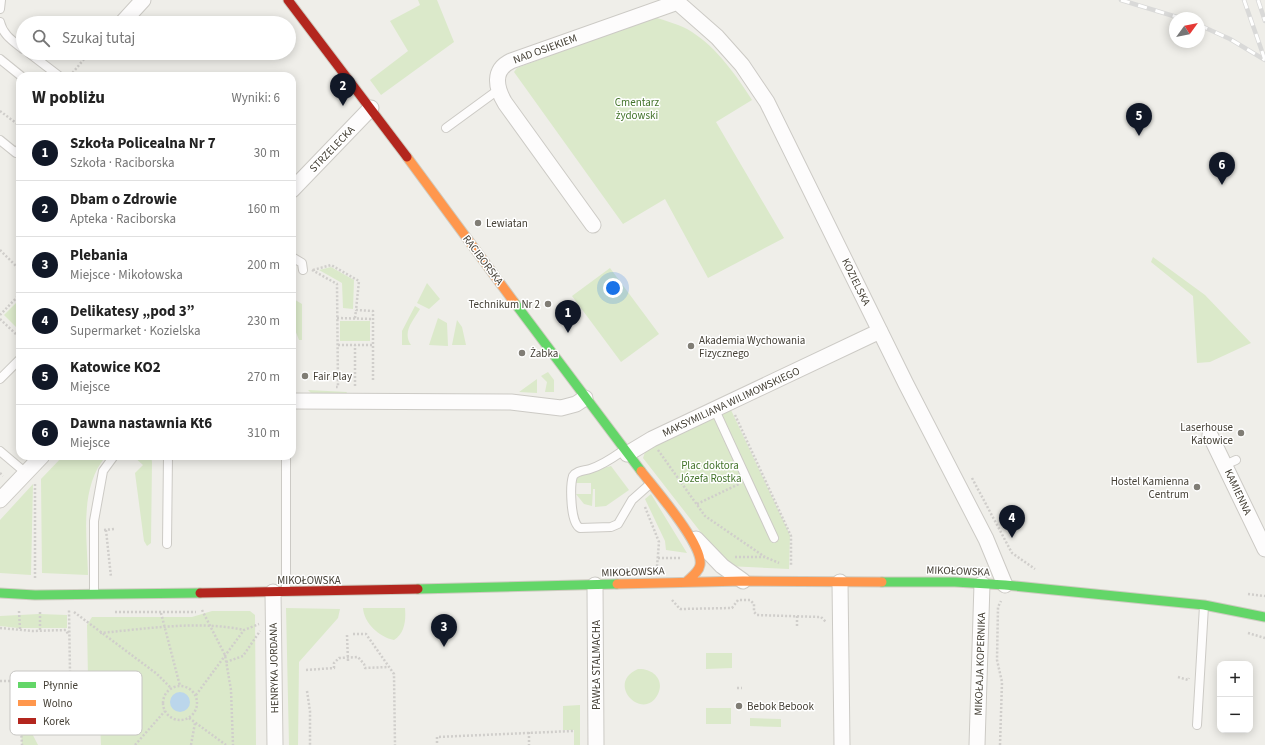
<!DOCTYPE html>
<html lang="pl">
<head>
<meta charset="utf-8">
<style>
	:root { --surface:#fff; --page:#f2f2f2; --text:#222; --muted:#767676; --line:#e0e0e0; --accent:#111827 }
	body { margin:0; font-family:"Source Sans 3",sans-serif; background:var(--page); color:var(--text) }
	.controls { position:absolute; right:12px; bottom:12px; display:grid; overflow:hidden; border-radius:8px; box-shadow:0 2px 10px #0003 }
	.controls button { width:36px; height:36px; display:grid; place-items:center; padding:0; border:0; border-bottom:1px solid var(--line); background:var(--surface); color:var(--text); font:20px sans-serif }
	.compass { position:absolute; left:1169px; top:12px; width:36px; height:36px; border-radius:50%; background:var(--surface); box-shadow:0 2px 10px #0003; rotate:57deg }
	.you { position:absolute; left:613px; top:288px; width:14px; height:14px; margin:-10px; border:3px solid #fff; border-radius:50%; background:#1a73e8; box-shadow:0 0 0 6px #1a73e833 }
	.badge { display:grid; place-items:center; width:26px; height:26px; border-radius:50%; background:var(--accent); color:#fff; font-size:13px; font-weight:700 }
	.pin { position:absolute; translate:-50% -33px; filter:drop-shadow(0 1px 2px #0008) }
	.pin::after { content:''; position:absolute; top:21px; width:14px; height:12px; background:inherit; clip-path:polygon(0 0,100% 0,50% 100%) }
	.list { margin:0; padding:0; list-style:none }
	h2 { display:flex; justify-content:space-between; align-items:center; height:52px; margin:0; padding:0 16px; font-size:17px }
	h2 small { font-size:13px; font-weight:400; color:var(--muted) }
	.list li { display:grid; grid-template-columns:26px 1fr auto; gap:12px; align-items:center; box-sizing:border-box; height:56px; padding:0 16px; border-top:1px solid var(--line) }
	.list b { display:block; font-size:15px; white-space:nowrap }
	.list p { margin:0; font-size:13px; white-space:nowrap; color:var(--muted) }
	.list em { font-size:13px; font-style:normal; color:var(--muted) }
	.icon { flex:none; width:22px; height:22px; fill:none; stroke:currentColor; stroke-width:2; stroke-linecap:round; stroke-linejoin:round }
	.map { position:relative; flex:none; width:1265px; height:745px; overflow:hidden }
	.search { position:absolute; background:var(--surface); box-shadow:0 2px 10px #0003; left:16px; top:16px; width:280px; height:44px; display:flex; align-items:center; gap:10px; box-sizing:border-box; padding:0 14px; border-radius:22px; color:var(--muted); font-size:15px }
	.panel { position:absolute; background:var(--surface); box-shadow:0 2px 10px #0003; left:16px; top:72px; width:280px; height:388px; border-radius:12px }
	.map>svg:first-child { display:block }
	.green { fill:#dbe9ca }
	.water { fill:#bbd6eb }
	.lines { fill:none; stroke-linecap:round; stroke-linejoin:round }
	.lane-casing { stroke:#cccac5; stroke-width:10 }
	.street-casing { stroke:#cccac5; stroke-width:17 }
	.fast-casing { stroke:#cecbc0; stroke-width:11 }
	.slow-casing { stroke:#cecbc0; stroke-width:11 }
	.jam-casing { stroke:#cecbc0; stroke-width:11 }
	.path { stroke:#d0cecb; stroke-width:2.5; stroke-dasharray:2 2; stroke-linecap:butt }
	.lane { stroke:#fdfcfc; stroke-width:8 }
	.street { stroke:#fdfcfc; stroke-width:15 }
	.fast { stroke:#63d668; stroke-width:9 }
	.slow { stroke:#ff974d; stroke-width:9 }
	.jam { stroke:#b3261e; stroke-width:9 }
	.rail-casing { stroke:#d9d9d8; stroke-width:4.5 }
	.rail { stroke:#fff; stroke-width:3; stroke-dasharray:9; stroke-linecap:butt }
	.poi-dot { fill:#807d75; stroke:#fff; stroke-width:1.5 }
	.labels { text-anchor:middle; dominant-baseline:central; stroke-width:3; stroke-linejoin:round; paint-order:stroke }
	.street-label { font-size:11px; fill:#454036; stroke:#fff }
	.park-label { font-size:11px; fill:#44742c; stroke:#fff }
	.poi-label { font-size:11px; fill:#454036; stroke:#fff; text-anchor:start }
	.key { fill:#fff; stroke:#c7c6c3; stroke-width:1 }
	.key-label { font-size:11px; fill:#454036 }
</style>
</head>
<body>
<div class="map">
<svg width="1265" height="745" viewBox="0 0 1265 745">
	<rect width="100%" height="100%" fill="#efeee9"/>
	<path class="green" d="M418 0H437L454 42 381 95 370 80 408 51 390 21 420 5Z
		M654 17C666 21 682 25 692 32 717 48 736 75 752 100L716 122 784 238 708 278 665 199 623 224 514 72 517 68Z
		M1153 257 1205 295 1251 343 1210 362 1197 363 1193 296 1151 262Z
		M331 267 354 280 353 309 343 308 342 283 319 270Z
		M610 268 659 334 621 362 572 296Z
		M427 283 440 299 429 309 417 303Z
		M292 298 302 304V340H299L292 322Z
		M20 299V331L4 315Z
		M415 306 420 309C413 321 402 332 411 345H402V331Z
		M438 318 447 323 448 346 429 345Z
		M457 320 462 327 466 345H452Z
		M340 321H370V341H340Z
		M548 372 554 380V392H545L547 382 541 376Z
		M537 379V393L519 392Z
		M308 390 347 392 344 397 314 396Z
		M731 410 790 535 789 569 727 566 643 458 645 452 653 447Z
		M63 456H106C79 488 87 536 88 575L42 573 41 479Z
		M133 456H151L152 462 151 543 147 546 144 541 135 473 143 465Z
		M611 466 629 490 606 506 595 507V489H593L592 506 584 504 576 494H591V483H575L576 478 584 473Z
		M33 484 31 575 0 573V520Z
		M651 494 687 553 666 550 665 541 645 499Z
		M286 608 340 609 338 618 299 662 298 745H289Z
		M363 608H405C406 620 405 633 394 640 379 637 364 623 363 608Z
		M212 611H250L255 615 256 745H101L98 678H88L87 625 92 617H192Z
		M39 614 67 615V628H18L0 626V616Z
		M706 653H732V668L706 669Z
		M638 669C652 668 665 679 658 694 644 723 604 684 638 669Z
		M580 705V745H574V730H563V706Z
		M706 708H731V724H706Z
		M22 714 38 745H22L20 721Z
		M750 718 781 719V727L750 726Z"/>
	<path class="water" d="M170 702a10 10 0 1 1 20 0a10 10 0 1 1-20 0Z"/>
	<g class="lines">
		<defs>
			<path id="lane" d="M0 9 1 0
				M0 22C3 35 13 41 23 49
				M29 53 59 76
				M0 59 21 76
				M446 128 498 90
				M0 140 16 153 20 148
				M292 257 302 263 303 270
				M0 379 20 359
				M715 410 774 538
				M624 450C614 457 603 465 590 469 584 471 577 470 573 476 570 485 570 523 580 528L611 527 618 524 632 500 650 484
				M0 451 26 473
				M1225 465 1236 460
				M167 544 168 456
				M286 591V456
				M94 594V521L103 471 114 456
				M1197 725 1204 606"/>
			<path id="street" d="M675 0 717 37 742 65 767 102 906 384 986 539 1005 585
				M122 23 143 0
				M292 190 371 108
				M593 225 505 103C496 88 492 70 511 61L678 2
				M292 401 511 402 561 408 576 404 585 398
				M1210 435 1265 549
				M627 454 652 439 880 331
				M0 500 42 456
				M696 539 722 566 743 581
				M840 582 842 745
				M595 585 596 745
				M273 592 275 745
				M977 745 982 584"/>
			<path id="fast" d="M514 302 641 471
				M882 582H955L1005 585 1204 605 1265 617
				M418 589 617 584
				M0 593 35 595 200 593"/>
			<path id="slow" d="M407 157 514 302
				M641 471C654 488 704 545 700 565 699 572 691 577 686 582
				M617 584 743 581 882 582"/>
			<path id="jam" d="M288 0 407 157
				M200 593 418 589"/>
		</defs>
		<use href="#lane" class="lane-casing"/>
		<use href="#street" class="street-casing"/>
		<use href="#fast" class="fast-casing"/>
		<use href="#slow" class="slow-casing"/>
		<use href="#jam" class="jam-casing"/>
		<path class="path" d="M70 76 89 53
			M0 111 20 126
			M0 250 20 270
			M312 270 337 284 338 387H336
			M313 270 331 265 359 281 356 310 373 311V381
			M0 315 20 294
			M337 318 373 319
			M355 318 356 310
			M0 319 20 338
			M338 345H373
			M355 386V345
			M735 415 791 536V566
			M658 450 705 516 765 557
			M0 473 3 476
			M972 478 1012 553 1035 569
			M697 504 739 484
			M645 507 659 542 657 567
			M104 530 114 529
			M106 530 111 577
			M735 557H765L779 563
			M658 558H682
			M35 578V483
			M1248 594 1265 596
			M672 600 680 609 732 608 738 600
			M740 600H750L754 604V612L757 615 821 617 826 622
			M202 610 225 655 231 690 233 745
			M19 611 20 629
			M74 612 157 674 171 688
			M115 612H196
			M161 613 180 686
			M797 616V628
			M0 628 33 631 66 630 68 634
			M40 630V611
			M100 633C145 629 199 620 244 630
			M1248 633 1265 638
			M353 634H366L394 674 395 745
			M347 635 348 661
			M226 662 243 656 260 631
			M306 670 334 668V663L339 658 358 657 364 664 365 668 388 667
			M55 677 70 673 69 610
			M1178 677 1188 680 1189 678
			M0 681H11L19 694 22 745
			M163 703a17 17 0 1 1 34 0a17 17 0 1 1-34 0Z
			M737 688H742
			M307 691 310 711V745
			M196 695 244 630 259 624
			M189 718 226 745
			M529 732V745
			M437 743V737L573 731
			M135 745 165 711
			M191 745 195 723
			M1000 745 1002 682 997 660 998 607 1001 601"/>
		<use href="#lane" class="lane"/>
		<use href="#street" class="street"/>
		<use href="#fast" class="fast"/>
		<use href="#slow" class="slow"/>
		<use href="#jam" class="jam"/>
		<defs>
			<path id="rail" d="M1121 0 1180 18
				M1244 0 1265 60
				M1258 0 1265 21
				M1199 25 1230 39 1265 60"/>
		</defs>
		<use href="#rail" class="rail-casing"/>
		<use href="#rail" class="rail"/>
	</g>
	<g class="poi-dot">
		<circle cx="478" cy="223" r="4"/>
		<circle cx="548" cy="304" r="4"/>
		<circle cx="691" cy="346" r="4"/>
		<circle cx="522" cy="353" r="4"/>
		<circle cx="305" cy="376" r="4"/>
		<circle cx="1241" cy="433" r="4"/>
		<circle cx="1197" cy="487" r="4"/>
		<circle cx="739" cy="706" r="4"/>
	</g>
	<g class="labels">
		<g class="street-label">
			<text transform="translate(545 49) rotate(-20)">NAD OSIEKIEM</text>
			<text transform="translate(332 149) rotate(-46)">STRZELECKA</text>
			<text transform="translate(483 260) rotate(53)">RACIBORSKA</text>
			<text transform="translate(856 282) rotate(64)">KOZIELSKA</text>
			<text transform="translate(731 402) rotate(-25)">MAKSYMILIANA WILIMOWSKIEGO</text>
			<text transform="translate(1238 492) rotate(65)">KAMIENNA</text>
			<text transform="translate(958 571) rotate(2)">MIKOŁOWSKA</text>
			<text transform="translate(633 572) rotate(-2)">MIKOŁOWSKA</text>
			<text x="309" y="580">MIKOŁOWSKA</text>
			<text transform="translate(980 664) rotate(-88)">MIKOŁAJA KOPERNIKA</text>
			<text transform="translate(596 665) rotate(-90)">PAWŁA STALMACHA</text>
			<text transform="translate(274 668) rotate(-91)">HENRYKA JORDANA</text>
		</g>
		<g class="park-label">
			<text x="637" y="102">Cmentarz<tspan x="637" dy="13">żydowski</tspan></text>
			<text x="710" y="465">Plac doktora<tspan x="710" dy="13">Józefa Rostka</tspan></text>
		</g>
		<g class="poi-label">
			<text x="486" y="223">Lewiatan</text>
			<text x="540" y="304" text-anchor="end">Technikum Nr 2</text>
			<text x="699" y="340">Akademia Wychowania<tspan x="699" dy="13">Fizycznego</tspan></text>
			<text x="530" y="353">Żabka</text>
			<text x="313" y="376">Fair Play</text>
			<text x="1233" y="427" text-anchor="end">Laserhouse<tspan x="1233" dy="13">Katowice</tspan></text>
			<text x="1189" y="481" text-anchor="end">Hostel Kamienna<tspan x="1189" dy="13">Centrum</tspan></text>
			<text x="747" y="706">Bebok Bebook</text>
		</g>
	</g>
	<rect x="10" y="671" width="132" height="64" rx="6" class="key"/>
	<rect x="18" y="682" width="18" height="6" fill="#63d668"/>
	<rect x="18" y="700" width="18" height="6" fill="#ff974d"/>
	<rect x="18" y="718" width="18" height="6" fill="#b3261e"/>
	<g class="key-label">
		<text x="43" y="689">Płynnie</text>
		<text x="43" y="707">Wolno</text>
		<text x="43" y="725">Korek</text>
	</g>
</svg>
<div class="controls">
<button>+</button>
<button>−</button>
</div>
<svg class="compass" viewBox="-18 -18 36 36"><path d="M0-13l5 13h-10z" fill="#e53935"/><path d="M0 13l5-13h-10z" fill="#767676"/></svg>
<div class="you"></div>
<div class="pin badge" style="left:568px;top:333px">1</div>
<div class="pin badge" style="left:343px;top:106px">2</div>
<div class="pin badge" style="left:444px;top:647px">3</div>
<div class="pin badge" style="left:1012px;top:538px">4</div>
<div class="pin badge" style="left:1139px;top:136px">5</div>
<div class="pin badge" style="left:1222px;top:185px">6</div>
<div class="search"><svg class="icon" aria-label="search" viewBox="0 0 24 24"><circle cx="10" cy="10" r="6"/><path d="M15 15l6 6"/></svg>Szukaj tutaj</div>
<section class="panel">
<h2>W pobliżu<small>Wyniki: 6</small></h2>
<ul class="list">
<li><span class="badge">1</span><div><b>Szkoła Policealna Nr 7</b><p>Szkoła · Raciborska</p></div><em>30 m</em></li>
<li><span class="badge">2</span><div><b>Dbam o Zdrowie</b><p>Apteka · Raciborska</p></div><em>160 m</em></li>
<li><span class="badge">3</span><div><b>Plebania</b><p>Miejsce · Mikołowska</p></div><em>200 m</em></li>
<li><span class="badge">4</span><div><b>Delikatesy „pod 3”</b><p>Supermarket · Kozielska</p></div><em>230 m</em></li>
<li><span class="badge">5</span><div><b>Katowice KO2</b><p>Miejsce</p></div><em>270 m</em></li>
<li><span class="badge">6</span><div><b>Dawna nastawnia Kt6</b><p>Miejsce</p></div><em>310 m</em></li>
</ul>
</section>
</div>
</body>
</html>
